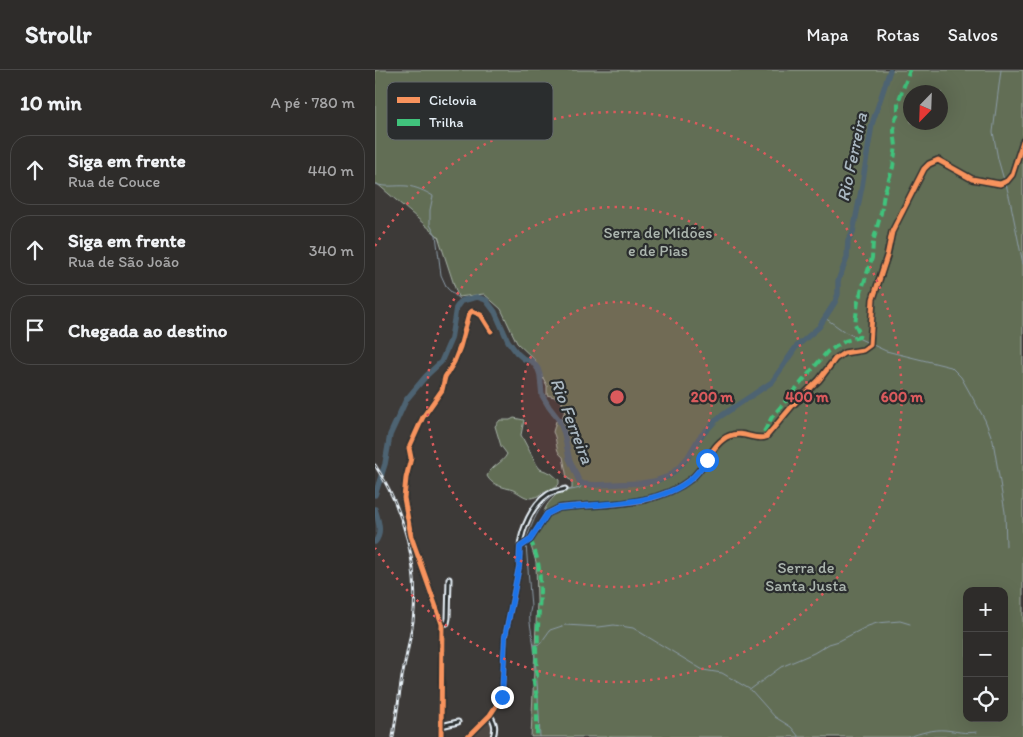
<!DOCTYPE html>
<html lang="pt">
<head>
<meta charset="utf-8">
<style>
	:root { --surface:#2e2c2a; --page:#363432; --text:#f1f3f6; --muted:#a7a7a8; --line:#494847 }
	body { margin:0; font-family:Itim,sans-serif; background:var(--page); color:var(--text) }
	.controls { position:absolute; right:15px; bottom:15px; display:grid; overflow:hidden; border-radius:10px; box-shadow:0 5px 20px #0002 }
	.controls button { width:45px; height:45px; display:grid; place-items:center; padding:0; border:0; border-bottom:1px solid var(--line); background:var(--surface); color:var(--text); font:25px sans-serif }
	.compass { position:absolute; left:528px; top:15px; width:45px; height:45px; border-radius:50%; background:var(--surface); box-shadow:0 5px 20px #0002; rotate:203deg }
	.stop { position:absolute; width:15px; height:15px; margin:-11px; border:4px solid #1a73e8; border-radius:50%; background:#fff }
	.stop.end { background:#1a73e8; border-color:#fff; box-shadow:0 1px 5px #0008 }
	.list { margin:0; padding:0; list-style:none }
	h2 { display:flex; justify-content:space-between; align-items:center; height:65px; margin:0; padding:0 20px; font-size:21px }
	h2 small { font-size:16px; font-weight:400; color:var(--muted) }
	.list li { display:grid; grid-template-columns:32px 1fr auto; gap:15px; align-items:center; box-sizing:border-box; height:70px; margin:0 10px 10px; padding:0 10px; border:1px solid var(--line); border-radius:20px }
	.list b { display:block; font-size:19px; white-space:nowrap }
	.list p { margin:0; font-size:16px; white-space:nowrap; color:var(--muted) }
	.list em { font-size:16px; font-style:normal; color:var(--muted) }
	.icon { flex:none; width:28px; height:28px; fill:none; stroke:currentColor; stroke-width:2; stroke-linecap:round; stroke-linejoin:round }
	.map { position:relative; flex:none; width:648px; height:667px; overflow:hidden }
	header { display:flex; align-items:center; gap:30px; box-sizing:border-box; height:70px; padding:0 25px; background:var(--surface); border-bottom:1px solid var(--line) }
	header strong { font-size:24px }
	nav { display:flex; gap:28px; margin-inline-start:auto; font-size:18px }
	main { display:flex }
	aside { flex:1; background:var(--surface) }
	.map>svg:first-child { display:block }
	.built { fill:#4d4643 }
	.green { fill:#626e55; stroke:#a5b0a6; fill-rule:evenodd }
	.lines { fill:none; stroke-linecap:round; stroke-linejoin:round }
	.stream { stroke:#8c9ca8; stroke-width:1 }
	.river { stroke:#4e6372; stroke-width:5.5 }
	.street-casing { stroke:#e8f1f8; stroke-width:7 }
	.street { stroke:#2a2d2e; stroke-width:3 }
	.rail-casing { stroke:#e8f1f8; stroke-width:3 }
	.rail { stroke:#2a2d2e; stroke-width:1; stroke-dasharray:4; stroke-linecap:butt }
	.quiet { stroke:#40c37c; stroke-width:4; stroke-dasharray:8 4; stroke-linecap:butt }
	.cycleway-casing { stroke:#2a2d2e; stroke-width:8 }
	.cycleway { stroke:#f8935d; stroke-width:5 }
	.route { stroke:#1a73e8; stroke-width:6 }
	.ring { fill:none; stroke:#da5a5c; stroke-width:2.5; stroke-dasharray:2.5 5 }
	.labels { text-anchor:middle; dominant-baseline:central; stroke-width:4.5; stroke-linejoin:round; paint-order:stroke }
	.park-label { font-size:16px; fill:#acb6af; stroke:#2a2d2e }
	.water-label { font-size:18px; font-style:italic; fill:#aab8c2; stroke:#2a2d2e }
	.key { fill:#2a2d2e; stroke:#63686b; stroke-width:1 }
	.key-label { font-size:14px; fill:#e8f1f8 }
	.centre { fill:#da5a5c; stroke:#2a2d2e; stroke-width:2.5 }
	.ring-label { font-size:15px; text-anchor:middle; font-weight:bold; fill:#da5a5c; stroke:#2a2d2e; stroke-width:4.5; stroke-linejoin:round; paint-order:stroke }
</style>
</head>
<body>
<header>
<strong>Strollr</strong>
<nav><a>Mapa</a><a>Rotas</a><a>Salvos</a></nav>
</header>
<main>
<aside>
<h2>10 min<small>A pé · 780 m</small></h2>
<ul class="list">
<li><svg class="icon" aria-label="ahead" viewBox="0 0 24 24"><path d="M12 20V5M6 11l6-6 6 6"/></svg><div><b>Siga em frente</b><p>Rua de Couce</p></div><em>440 m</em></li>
<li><svg class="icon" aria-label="ahead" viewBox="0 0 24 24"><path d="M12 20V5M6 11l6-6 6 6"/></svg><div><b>Siga em frente</b><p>Rua de São João</p></div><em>340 m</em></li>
<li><svg class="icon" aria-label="arrive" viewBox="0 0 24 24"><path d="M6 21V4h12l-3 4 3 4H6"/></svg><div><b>Chegada ao destino</b></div></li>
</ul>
</aside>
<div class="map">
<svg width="648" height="667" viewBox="0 0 648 667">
	<rect width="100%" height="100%" fill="#3d3a38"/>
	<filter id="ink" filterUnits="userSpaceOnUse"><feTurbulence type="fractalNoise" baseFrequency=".02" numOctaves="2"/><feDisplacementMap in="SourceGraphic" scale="10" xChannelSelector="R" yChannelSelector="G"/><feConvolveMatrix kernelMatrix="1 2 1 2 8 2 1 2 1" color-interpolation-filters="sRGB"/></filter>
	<g filter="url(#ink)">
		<path class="built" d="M115 649 119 655 117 667H101L99 665 113 650Z"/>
		<path class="green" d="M0 0H648V667H156L162 532 161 492 155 473 171 450 168 444C171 435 175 431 181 425V422L197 419V411L192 408 188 387C179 381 183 370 178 362L181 351 189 349 188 346 191 337 187 334V329L172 325V316L160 290 142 273 126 239 109 224 83 227 63 166 0 112ZM536 22H566V52H536ZM592 521H629V648H592Z
			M139 348 149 350 146 365 162 395 165 399 176 403 184 410V414C179 420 176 418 170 421 165 424 163 427 156 428 149 428 145 423 138 420 129 417 117 416 112 406 116 396 128 393 132 384L126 376 120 356 125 350H135Z"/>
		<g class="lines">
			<path class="stream" d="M626 0 618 62 623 89 629 110
				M0 114C11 118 21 115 32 116 41 117 50 121 58 126L55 140V155L61 165 66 205 72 218 86 231
				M631 114 635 130 648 194
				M450 248 470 262 511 281 576 297 586 307 610 350 618 371 630 442 631 476
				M151 471C157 453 166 428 185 423 192 420 199 420 205 418L208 414
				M151 474 156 537C152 550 158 564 159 578 162 608 164 637 165 667
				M159 575 165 574 175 560 190 555 224 557 239 555 258 558 328 600 347 603 376 620 400 647 416 657 424 667
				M376 619 406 597 439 583 454 574 464 571 493 556 502 553 525 551 535 554
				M534 667C545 663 559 659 570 660 581 661 590 664 602 662"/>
			<path class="river" d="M0 425 10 394 15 365 31 330 51 306 66 292 76 269 81 238 86 231 102 227 111 230 120 242 133 271 142 283 149 289 157 291 163 299 165 305 167 325 174 337 184 350 189 363 194 388 204 411 208 414 221 415 267 413 280 411 294 406 304 397 313 387 324 368 343 348 397 312 421 277 444 257 460 232 463 224V211L472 188 473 170 478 162 487 116 497 54 515 0
				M0 439C3 450 8 463 0 472"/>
			<defs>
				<path id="street" d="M145 476C147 459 157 435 172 425 177 421 184 421 190 419
					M67 554 72 553 73 548 74 509
					M115 645C120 653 121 658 118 667
					M66 656 83 652
					M66 667 67 554 36 466 29 428 31 408 36 388 34 378 48 347 67 320 70 307 79 292 85 277 94 244 97 241 106 245 116 261
					M93 667 115 645 127 627 130 567 144 497 145 477 155 470 172 444 184 438C227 433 280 438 316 409 330 398 338 372 354 366 368 360 379 371 391 367L418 335 444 310 460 289 469 283 488 280 495 275 498 229 512 186 517 162 549 99 554 94 563 90 597 109 625 114 632 111 637 105 648 71"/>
			</defs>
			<use href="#street" class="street-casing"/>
			<use href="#street" class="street"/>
			<defs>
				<path id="rail" d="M0 395C29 439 45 498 38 551 35 570 31 588 27 607 24 627 21 647 18 667"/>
			</defs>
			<use href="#rail" class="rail-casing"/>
			<use href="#rail" class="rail"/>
			<path class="quiet" d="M389 362 397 347 452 282 470 271 484 267 485 264 480 254 483 231 497 188 498 172 506 143 509 124 518 97 521 76 519 61 520 50 523 44V32L535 0
				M155 470C173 504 161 539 163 576L161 577 162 606 158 608 162 627V667"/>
			<defs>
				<path id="cycleway" d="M66 667 67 554 36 466 29 428 31 408 36 388 34 378 48 347 67 320 70 307 79 292 85 277 94 244 97 241 106 245 116 261
					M93 667 115 645 127 627 130 567 144 497 145 477 155 470 172 444 184 438C227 433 280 438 316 409 330 398 338 372 354 366 368 360 379 371 391 367L418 335 444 310 460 289 469 283 488 280 495 275 498 229 512 186 517 162 549 99 554 94 563 90 597 109 625 114 632 111 637 105 648 71"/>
			</defs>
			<use href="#cycleway" class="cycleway-casing"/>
			<use href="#cycleway" class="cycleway"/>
		</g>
	</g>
	<g class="lines" filter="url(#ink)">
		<path class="route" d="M127 627 130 567 144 497 145 477 155 470 172 444 184 438C225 433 284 437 317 408 323 403 327 396 332 390"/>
	</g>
	<circle cx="242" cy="327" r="95" fill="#da5a5c" fill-opacity=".12"/>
	<g class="ring">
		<circle cx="242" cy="327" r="95"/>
		<circle cx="242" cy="327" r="190"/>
		<path d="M0 176A285 285 0 1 1 0 478"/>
	</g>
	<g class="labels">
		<g class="park-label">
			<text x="283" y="162">Serra de Midões<tspan x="283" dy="18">e de Pias</tspan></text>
			<text x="431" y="497">Serra de<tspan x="431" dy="18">Santa Justa</tspan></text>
		</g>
		<g class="water-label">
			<text transform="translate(477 87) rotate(-78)">Rio Ferreira</text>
			<text transform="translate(197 351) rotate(69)">Rio Ferreira</text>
		</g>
	</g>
	<rect x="12" y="12" width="166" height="58" rx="8" class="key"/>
	<rect x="22" y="27" width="23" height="6" fill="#f8935d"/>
	<rect x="22" y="49" width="23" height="7" fill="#40c37c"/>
	<g class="key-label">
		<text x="54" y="35">Ciclovia</text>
		<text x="54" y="57">Trilha</text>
	</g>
	<circle cx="242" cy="327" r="8" class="centre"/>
	<g class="ring-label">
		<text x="337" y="332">200 m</text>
		<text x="432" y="332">400 m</text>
		<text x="527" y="332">600 m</text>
	</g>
</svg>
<div class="controls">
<button>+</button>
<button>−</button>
<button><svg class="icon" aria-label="locate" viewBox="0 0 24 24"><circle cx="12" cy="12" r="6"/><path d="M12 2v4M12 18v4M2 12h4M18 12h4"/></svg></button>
</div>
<svg class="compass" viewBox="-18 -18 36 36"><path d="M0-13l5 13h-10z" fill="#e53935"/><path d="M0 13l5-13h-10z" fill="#a7a7a8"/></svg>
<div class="stop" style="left:332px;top:390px"></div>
<div class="stop end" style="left:127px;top:627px"></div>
</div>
</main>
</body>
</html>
